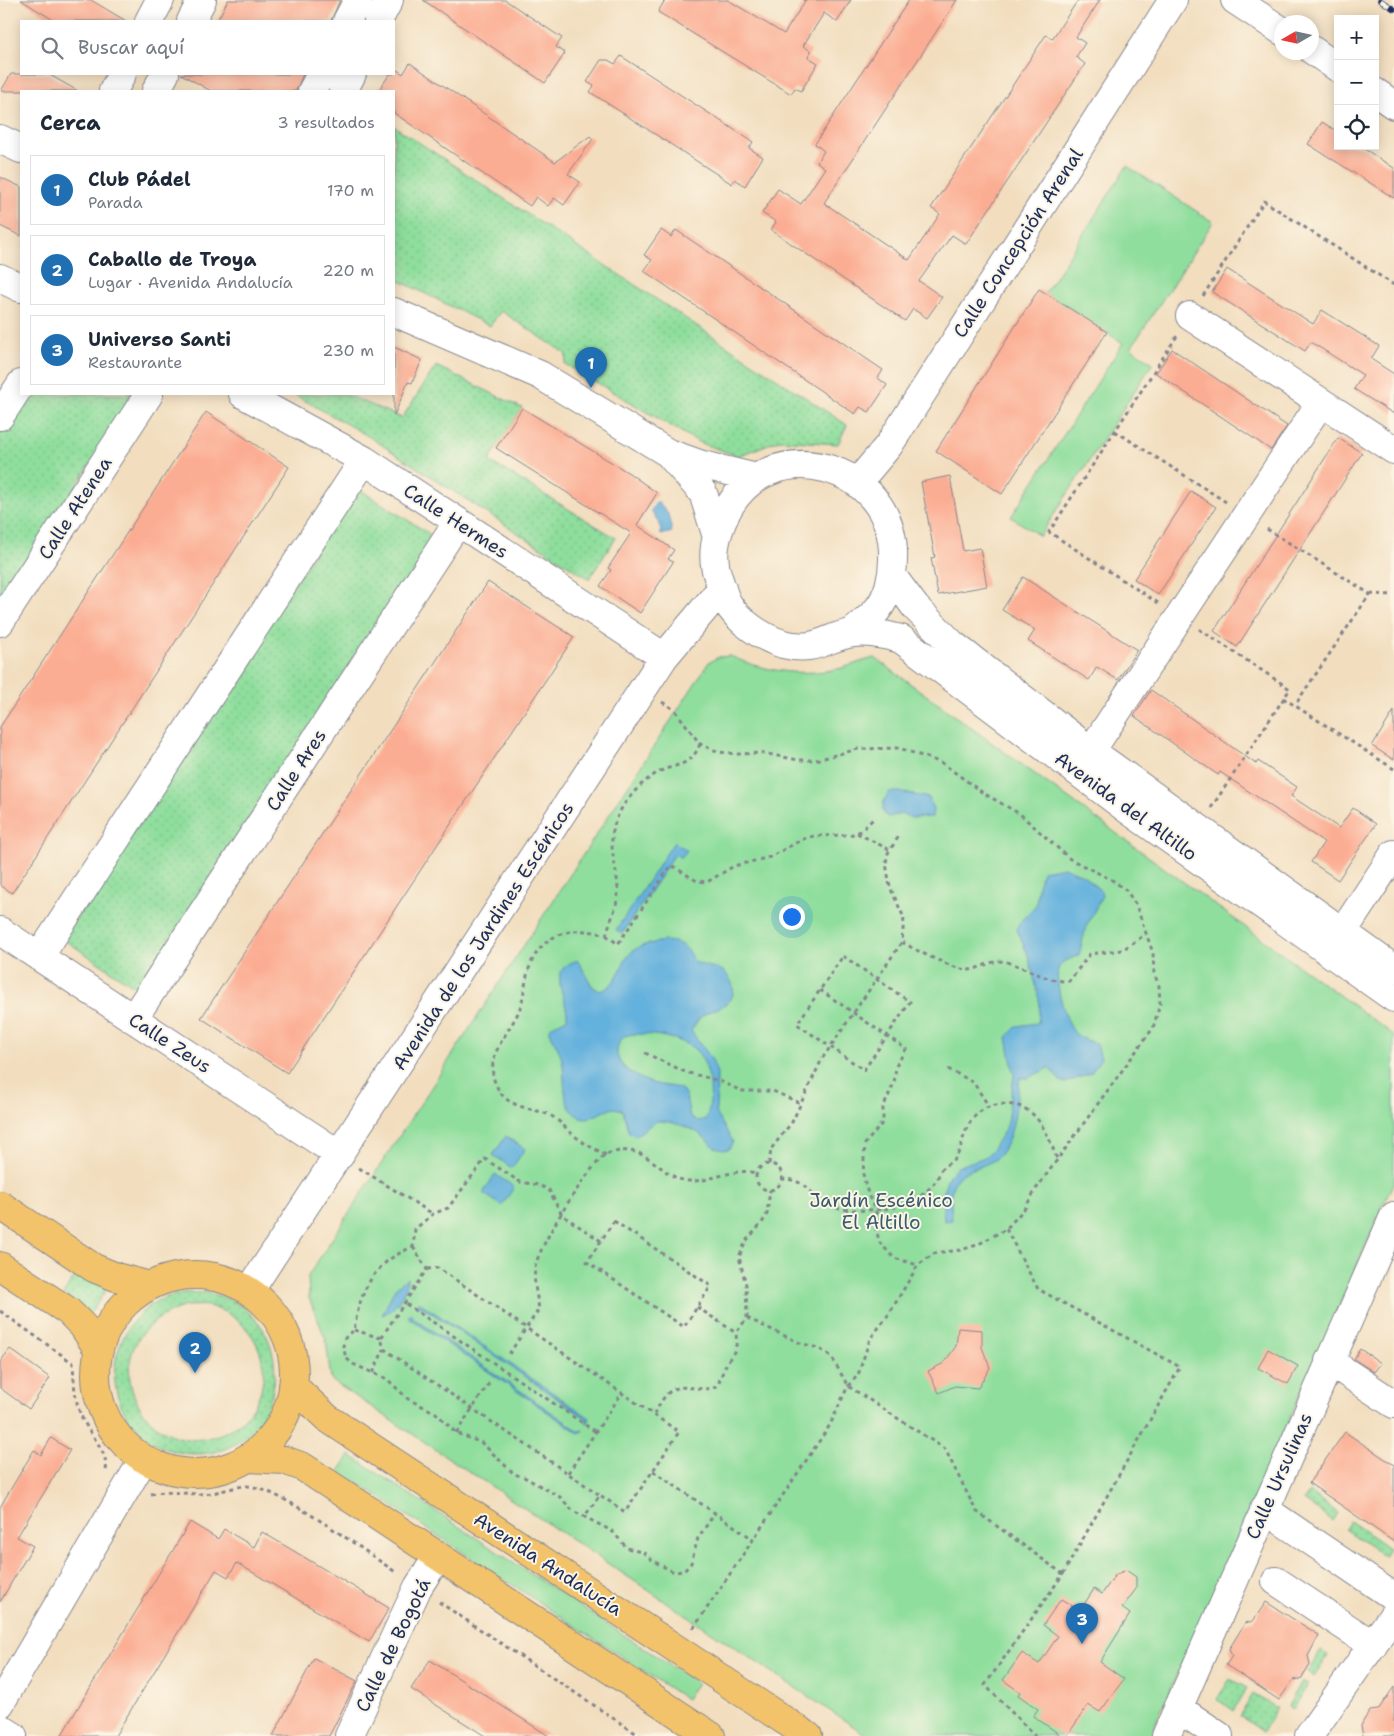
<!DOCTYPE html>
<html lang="es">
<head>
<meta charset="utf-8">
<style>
	:root { --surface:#fff; --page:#f6f6f7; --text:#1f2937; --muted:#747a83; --line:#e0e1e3; --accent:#1f6fb2 }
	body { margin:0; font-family:"Shantell Sans",sans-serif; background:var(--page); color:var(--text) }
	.controls { position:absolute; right:15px; top:15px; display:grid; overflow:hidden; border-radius:0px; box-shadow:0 2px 12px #0003 }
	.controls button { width:45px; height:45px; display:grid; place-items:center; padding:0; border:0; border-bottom:1px solid var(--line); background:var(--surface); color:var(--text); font:25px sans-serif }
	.compass { position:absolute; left:1274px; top:15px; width:45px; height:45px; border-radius:50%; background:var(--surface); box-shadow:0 2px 12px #0003; rotate:261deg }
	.you { position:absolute; left:791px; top:916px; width:18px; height:18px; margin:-12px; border:4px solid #fff; border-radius:50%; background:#1a73e8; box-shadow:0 0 0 8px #1a73e833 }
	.badge { display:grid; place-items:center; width:32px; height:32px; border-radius:50%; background:var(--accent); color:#fff; font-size:16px; font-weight:700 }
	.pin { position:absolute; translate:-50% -41px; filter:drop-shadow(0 1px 2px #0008) }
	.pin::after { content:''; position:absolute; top:26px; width:18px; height:15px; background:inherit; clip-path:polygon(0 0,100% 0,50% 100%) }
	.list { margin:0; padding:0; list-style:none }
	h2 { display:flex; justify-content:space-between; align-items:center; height:65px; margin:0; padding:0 20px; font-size:21px }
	h2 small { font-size:16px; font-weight:400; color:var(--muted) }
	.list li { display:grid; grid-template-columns:32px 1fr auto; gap:15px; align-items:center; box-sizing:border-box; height:70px; margin:0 10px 10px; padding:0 10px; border:1px solid var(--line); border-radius:0px }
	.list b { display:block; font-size:19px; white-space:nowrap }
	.list p { margin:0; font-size:16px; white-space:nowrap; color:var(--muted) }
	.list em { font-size:16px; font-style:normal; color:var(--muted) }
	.icon { flex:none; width:28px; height:28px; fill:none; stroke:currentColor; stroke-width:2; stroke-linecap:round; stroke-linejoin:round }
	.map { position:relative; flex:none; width:1394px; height:1736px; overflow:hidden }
	.search { position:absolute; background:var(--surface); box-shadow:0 2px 12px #0003; left:20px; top:20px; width:375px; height:55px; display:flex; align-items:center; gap:12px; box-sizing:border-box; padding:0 18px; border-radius:0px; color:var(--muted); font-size:19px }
	.panel { position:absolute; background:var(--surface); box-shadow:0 2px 12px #0003; left:20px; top:90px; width:375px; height:305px; border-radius:0px }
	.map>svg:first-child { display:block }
	.park { fill:#8fde9d; stroke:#55867e }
	.garden { fill:url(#garden-dots); stroke:#55867e; fill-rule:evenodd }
	.water { fill:#63b1dd; stroke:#3f709e; fill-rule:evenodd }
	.building { fill:#fbad93 }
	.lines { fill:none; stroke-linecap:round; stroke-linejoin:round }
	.minor-casing { stroke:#86868e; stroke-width:30 }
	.major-casing { stroke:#86868e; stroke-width:30 }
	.path { stroke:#86868e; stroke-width:3; stroke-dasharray:4 4; stroke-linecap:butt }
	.minor { stroke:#fff; stroke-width:28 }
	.major { stroke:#f2c36a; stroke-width:28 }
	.rail-casing { stroke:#1b2f5e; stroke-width:5.5 }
	.rail { stroke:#fcf5e5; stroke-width:4; stroke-dasharray:11; stroke-linecap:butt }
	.labels { text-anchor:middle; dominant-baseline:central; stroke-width:4; stroke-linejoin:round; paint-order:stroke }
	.street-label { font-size:19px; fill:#1b2f5e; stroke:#fcf5e5 }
	.park-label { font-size:19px; fill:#385b6e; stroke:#fcf5e5 }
</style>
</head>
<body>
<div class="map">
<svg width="1394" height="1736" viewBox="0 0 1394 1736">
	<defs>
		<pattern id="garden-dots" width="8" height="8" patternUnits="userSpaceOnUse" patternTransform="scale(1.25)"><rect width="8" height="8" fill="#8fde9d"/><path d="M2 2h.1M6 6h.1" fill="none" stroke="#7bbf8a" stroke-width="1.8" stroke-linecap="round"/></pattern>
	</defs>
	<rect width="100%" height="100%" fill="#fcf5e5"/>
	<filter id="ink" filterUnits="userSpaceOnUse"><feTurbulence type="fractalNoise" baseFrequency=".02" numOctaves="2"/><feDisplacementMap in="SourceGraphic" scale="10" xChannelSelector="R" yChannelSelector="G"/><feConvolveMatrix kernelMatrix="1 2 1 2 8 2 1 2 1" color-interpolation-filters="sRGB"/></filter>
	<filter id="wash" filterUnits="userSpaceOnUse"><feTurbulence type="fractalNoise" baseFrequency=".0096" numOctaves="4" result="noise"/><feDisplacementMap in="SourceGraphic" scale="20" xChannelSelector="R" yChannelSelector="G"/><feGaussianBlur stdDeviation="1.12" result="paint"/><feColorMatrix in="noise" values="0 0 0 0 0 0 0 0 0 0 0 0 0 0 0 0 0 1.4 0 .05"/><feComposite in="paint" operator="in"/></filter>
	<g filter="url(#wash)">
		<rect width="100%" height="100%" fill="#f2debf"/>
		<path class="park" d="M1127 166 1213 222 1131 348 1153 363 1040 536 1011 517 1123 343 1045 293Z
			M730 656C766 672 803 677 842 668 853 665 864 660 875 658L1394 1035V1181L1150 1736H868L331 1380 326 1340 309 1298 308 1276 709 662 719 657Z
			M350 1455 697 1683 686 1699 339 1471Z"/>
		<path class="garden" d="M394 126 847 425 838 444 779 440 738 456 700 443 565 364 566 354 501 311 490 326 394 278Z
			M436 366 522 408 489 461 616 538 589 579 368 436 293 394H345L402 418Z
			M26 394H136L0 603V434Z
			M357 488 436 538 141 991 63 939Z
			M78 1272 107 1289 90 1313 63 1294Z
			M183 1293C191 1293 201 1292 209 1293 315 1316 284 1473 178 1452 156 1448 136 1433 125 1413 102 1373 119 1324 157 1301 165 1297 175 1295 183 1293ZM186 1306C193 1306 202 1305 209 1306 244 1315 270 1349 262 1386 258 1405 245 1422 229 1430 146 1476 76 1340 186 1306Z
			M1309 1492 1338 1513 1333 1521 1304 1500Z
			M1350 1521 1389 1548 1384 1556 1345 1529Z
			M1321 1651 1328 1656 1314 1677 1307 1673Z
			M1230 1679 1247 1688 1233 1711 1217 1699Z
			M1302 1682 1308 1685 1292 1709 1288 1706Z
			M1253 1694 1277 1708 1263 1732 1240 1716Z"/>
		<path class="water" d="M657 501 668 514 672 532 661 535 660 524 651 511Z
			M889 792H900L929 798 933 809 932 817 912 818 902 814 887 817C879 809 884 800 889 792Z
			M674 842 687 850 681 858 675 854 622 934 616 930Z
			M1064 867 1083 875 1101 891 1102 896 1086 927 1079 955C1073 958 1062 961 1059 967 1053 980 1066 1025 1076 1034 1081 1039 1090 1041 1097 1044L1101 1058 1091 1073 1065 1083 1060 1081 1049 1068 1028 1078H1020C1015 1104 1016 1138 997 1158 991 1163 983 1165 976 1168 946 1177 951 1194 952 1220L944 1221 942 1194 949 1175 957 1167 985 1157 992 1150 1006 1128 1014 1076 1007 1037 1017 1026 1038 1023 1040 1005 1037 990 1028 955 1017 930 1019 923 1036 905 1038 885 1043 871Z
			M664 941C695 942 685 959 700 964 707 967 716 967 723 971 727 974 732 981 733 987 736 1007 714 1007 702 1016 698 1019 694 1026 691 1031L711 1058 717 1073 716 1113 733 1142 729 1149C712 1153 709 1138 695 1131 683 1125 670 1121 656 1121L635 1136 628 1131 623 1111C608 1101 595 1123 580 1117 560 1109 566 1077 562 1060 560 1050 554 1042 550 1032V1027L567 1019C569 998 543 970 578 960L592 986 600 991C620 985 619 962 634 950 643 944 654 943 664 941ZM633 1034C651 1034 671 1036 687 1044 711 1056 715 1097 706 1119L698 1121 690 1117 686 1096 680 1088C671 1086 661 1086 652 1083 631 1076 604 1059 624 1036Z
			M506 1136 525 1149 512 1168 493 1155Z
			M495 1174 514 1187 502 1206 483 1193Z
			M407 1278C408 1292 395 1310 382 1315L395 1288Z
			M419 1302 590 1418 588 1423 586 1422 587 1419 420 1305 417 1307 416 1306Z
			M411 1313 413 1315 412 1317 579 1431 583 1430 580 1434 408 1317Z"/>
		<g id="blocks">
			<path class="building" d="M21 0H91L126 21H55Z
				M228 0H340L331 21H217Z
				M423 0H505L562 38 556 47 565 53 545 83Z
				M665 0H728L784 34 805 1 803 0H851L837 22 824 13 803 46 811 51 808 57 818 63 801 91 795 88 791 94 658 12Z
				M909 0H957L824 203 909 260 940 214 931 208 1046 35 1052 39 1078 0H1100L1076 37 1085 43 1076 57 1085 64 966 244 952 235 919 281 942 297 927 318 913 309 905 321 771 230 776 222 762 213 778 189 801 204 825 168 817 162 824 151 815 144Z
				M621 56 753 142 749 148 763 157 745 186 735 179 732 184 590 92 594 86 587 82 601 60H608L615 64Z
				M410 63 555 162 590 136 593 139 568 174 580 182 564 205 554 198 548 206 536 197 530 206 394 113V91H378L390 74H394V68L403 74Z
				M11 74H48L78 91H1Z
				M181 74H303L296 91H211Z
				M1322 122 1338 132V146H1360L1394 168V198L1308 144Z
				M0 177 21 187V236L0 226Z
				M661 230 671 237 676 230 883 370 878 378 887 385 869 412 860 407 855 414 644 271 652 260 644 255Z
				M1227 269 1313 324 1322 310 1379 346 1371 359 1394 374V414L1354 389 1363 375 1311 342 1305 351 1212 292Z
				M1039 289 1107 332 1002 494 936 451Z
				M394 347 422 360 412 383 408 382 394 416Z
				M1172 349 1287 426 1271 450 1156 373Z
				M522 408 629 473 657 493 637 525 674 550 668 559 673 562 640 613 600 586 611 570 608 568 631 533 496 448Z
				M206 412 289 467 12 893 0 885V727Z
				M1338 438 1362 453 1237 647 1214 631Z
				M950 476 963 551 980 548 987 586 938 595 931 558 935 557 921 482Z
				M1191 491 1216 507 1158 595 1134 579Z
				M1023 577 1137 650 1118 680 1097 667 1089 680 1028 641 1035 630 1002 610Z
				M488 582 574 637 287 1073 201 1018Z
				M1151 690 1256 764 1258 761 1297 787 1291 796 1339 828 1353 808 1376 824 1338 880 1311 862 1324 842 1220 772 1218 775 1134 716Z
				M1394 711V760L1372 746Z
				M958 1328 982 1330V1347L990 1368 978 1388 955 1386 939 1393 928 1371 944 1363 956 1346Z
				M10 1349 50 1378 29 1409 0 1388V1362Z
				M1268 1349 1298 1366 1288 1384 1258 1368Z
				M1360 1349 1381 1363 1374 1372 1354 1359Z
				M1345 1432 1394 1465V1542L1309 1483Z
				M51 1438 70 1450 17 1537 33 1546 0 1602V1507L34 1450 41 1455Z
				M190 1522 218 1539 224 1529 254 1547 262 1532 389 1608 369 1642 237 1563 228 1577 216 1570 115 1736H61Z
				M1126 1570 1136 1577V1589L1122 1608 1130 1614 1100 1662 1124 1679 1100 1712 1088 1705 1067 1736H1062L1033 1716 1038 1709 1018 1695 1020 1692 1003 1680 1022 1653 1039 1664 1058 1636 1043 1625 1061 1599 1077 1609 1078 1607 1081 1609 1094 1589 1102 1594 1115 1575Z
				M1266 1602 1319 1635 1308 1656 1310 1664 1301 1679 1293 1680 1279 1700 1226 1665 1232 1656 1229 1649 1245 1623 1253 1621Z
				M314 1658 357 1681 329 1736H273Z
				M430 1660 549 1736H485L411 1689Z
				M1394 1687V1736H1363L1361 1726 1364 1720 1370 1711 1378 1710Z"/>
		</g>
	</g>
	<g filter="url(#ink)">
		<use href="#blocks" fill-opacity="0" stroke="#86868e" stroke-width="1"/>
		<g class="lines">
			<defs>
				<path id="minor" d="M1235 0 1282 31
					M149 21 160 0
					M191 21 202 0
					M347 21 358 0
					M378 21 389 0
					M1312 50 1338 68
					M113 91 122 74
					M156 91 165 74
					M312 91 321 74
					M343 91 352 74
					M1375 92 1394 105
					M0 139 21 149
					M0 278 21 288
					M394 312 540 375 668 453 699 464 757 478
					M1190 316 1394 450
					M243 394 364 460 664 657
					M0 416 21 384
					M669 454 703 493 716 534
					M858 482 889 445 1173 0
					M893 577 916 608 952 644 1091 751 1394 969
					M0 622 149 394
					M852 633C860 625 870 618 877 610 888 597 893 576 893 560 897 462 765 428 725 515 716 535 710 555 718 577 721 585 723 594 727 602 737 621 763 638 783 644 817 653 827 636 853 633 869 631 886 635 901 639L1127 809 1394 998
					M1091 751 1321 402
					M0 931 340 1155
					M1342 933 1394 854
					M39 957 364 460
					M133 1019 458 522
					M250 1290 664 657 722 588
					M1329 1361 1394 1404
					M1264 1509 1394 1597
					M1276 1581 1373 1645
					M0 1704 143 1460
					M1178 1708 1219 1736
					M0 1728 13 1736
					M349 1736 418 1587 438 1556
					M1166 1736 1394 1216
					M1309 1736 1394 1614"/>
				<path id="major" d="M0 1205 94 1268 116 1277 150 1286
					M0 1266 68 1311 83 1326 98 1349
					M96 1374a99 99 0 1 1 198 0a99 99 0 1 1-198 0Z
					M293 1386 327 1418 354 1436 808 1736
					M248 1458 284 1460 303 1467 711 1736"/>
			</defs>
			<use href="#minor" class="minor-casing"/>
			<use href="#major" class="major-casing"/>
			<path class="path" d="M1203 296 1264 201 1394 285
				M1115 431 1226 502
				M1267 529 1370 594 1295 705
				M1370 594 1394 595
				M1158 603 1049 532 1177 336
				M1199 629 1290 689 1211 808
				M1283 698 1394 769
				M662 702 675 710 700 744 719 752 738 754 763 753 798 760H816L858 749 899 748 942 763 983 793 1020 814 1070 859 1112 880 1126 890 1136 905 1153 953 1154 973 1159 986 1160 1004 1153 1028 1036 1189 1025 1208 1006 1229 977 1245 961 1250 935 1253 918 1265 889 1314 870 1339 858 1375 848 1386 830 1425 693 1629
				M857 833 890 850
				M606 935 618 944 671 865 697 881 707 882 734 866 770 857 803 839 814 836 850 835 861 831 873 819
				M902 942C913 949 957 971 969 970 984 968 994 957 1010 963 1030 969 1047 982 1069 981L1090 954 1122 950 1146 934
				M843 956 910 1002 864 1070 797 1024Z
				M820 990 906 1049 896 1066 894 1083 883 1108V1122L865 1144 863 1174 868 1194 878 1217 876 1230 880 1243 894 1258 918 1265
				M645 1053 685 1072 720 1081 741 1091H773L800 1103
				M948 1069 973 1082 988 1105
				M606 1155C597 1150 588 1146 580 1140 568 1132 560 1119 547 1114 531 1108 511 1108 500 1092 480 1062 505 1039 518 1013 524 1000 524 986 528 972 539 934 571 924 606 935 610 921 618 906 618 891 617 857 602 841 623 806 632 793 644 780 659 772 679 762 690 768 700 744
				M769 1164 771 1149 792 1122 822 1059 902 942 904 918 890 887 886 863 888 853 899 836
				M756 1177a13 13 0 1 1 26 0a13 13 0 1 1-26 0Z
				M359 1168 433 1214
				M781 1179C806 1179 807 1192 826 1204 843 1214 886 1210 905 1205 914 1203 932 1188 937 1179 939 1176 939 1172 942 1169 946 1164 953 1162 956 1157 960 1151 961 1145 963 1139 970 1113 988 1101 1014 1105 1039 1109 1049 1138 1057 1159
				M614 1221 711 1286 684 1327 587 1262Z
				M1006 1229 1038 1289 1180 1367 1063 1574
				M601 1241 562 1215 549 1190 539 1185 520 1182 485 1159 448 1208 433 1214 415 1229 413 1247C373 1262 360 1291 354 1330L345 1338 343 1346 346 1358 353 1364 387 1379 408 1399 436 1413 456 1433 482 1443 514 1474 524 1477 560 1497 573 1511 612 1531 627 1548 644 1553 653 1561 674 1572 684 1571 691 1563 698 1538 715 1513
				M413 1247 427 1269 381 1338 384 1349 600 1495
				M427 1269 438 1268 679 1432 625 1512 600 1495 584 1517
				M406 1304 596 1432
				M697 1307 736 1333
				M0 1311 73 1363C74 1380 74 1396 80 1413 87 1433 109 1450 106 1472
				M747 1318 800 1343 818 1348 831 1356 848 1386 945 1449 976 1511 1063 1574 985 1685 1035 1736
				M354 1330 381 1338
				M509 1354 539 1309C537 1296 533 1281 535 1268 537 1248 590 1163 607 1154 613 1152 623 1150 629 1151 653 1153 666 1180 689 1181 713 1182 732 1167 756 1173
				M373 1373 384 1349
				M654 1414C658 1408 662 1399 667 1394 680 1380 700 1393 716 1387 720 1381 721 1376 724 1369 731 1352 738 1355 736 1333L747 1318 746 1285 739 1257 746 1241 762 1223 767 1214 770 1190
				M456 1433 490 1382
				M653 1471 753 1539
				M568 1473 622 1393
				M151 1494C167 1490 184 1494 201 1494 216 1494 231 1487 246 1486 278 1486 367 1553 397 1573
				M439 1602 640 1736"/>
			<use href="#minor" class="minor"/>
			<use href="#major" class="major"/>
			<defs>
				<path id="rail" d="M1380 0 1394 9"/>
			</defs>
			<use href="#rail" class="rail-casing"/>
			<use href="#rail" class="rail"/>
		</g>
	</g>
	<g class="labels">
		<g class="street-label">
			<text transform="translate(1018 243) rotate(-57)">Calle Concepción Arenal</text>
			<text transform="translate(75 508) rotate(-57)">Calle Atenea</text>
			<text transform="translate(456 521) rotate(33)">Calle Hermes</text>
			<text transform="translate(296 770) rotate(-57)">Calle Ares</text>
			<text transform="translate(1126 806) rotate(36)">Avenida del Altillo</text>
			<text transform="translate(483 936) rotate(-57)">Avenida de los Jardines Escénicos</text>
			<text transform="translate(170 1043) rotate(33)">Calle Zeus</text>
			<text transform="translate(1279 1476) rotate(-66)">Calle Ursulinas</text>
			<text transform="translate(548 1564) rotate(33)">Avenida Andalucía</text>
			<text transform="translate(393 1645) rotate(-64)">Calle de Bogotá</text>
		</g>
		<g class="park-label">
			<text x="881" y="1200">Jardín Escénico<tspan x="881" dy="22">El Altillo</tspan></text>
		</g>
	</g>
</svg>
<div class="controls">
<button>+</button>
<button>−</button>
<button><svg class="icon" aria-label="locate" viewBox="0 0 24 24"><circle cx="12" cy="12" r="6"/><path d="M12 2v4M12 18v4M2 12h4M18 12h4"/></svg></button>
</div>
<svg class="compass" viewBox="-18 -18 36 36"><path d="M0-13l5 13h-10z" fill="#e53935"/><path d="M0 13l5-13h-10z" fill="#747a83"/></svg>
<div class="you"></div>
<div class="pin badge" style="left:591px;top:388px">1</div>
<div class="pin badge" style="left:195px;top:1373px">2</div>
<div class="pin badge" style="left:1082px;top:1644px">3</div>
<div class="search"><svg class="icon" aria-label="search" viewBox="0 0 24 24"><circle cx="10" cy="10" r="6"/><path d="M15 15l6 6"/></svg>Buscar aquí</div>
<section class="panel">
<h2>Cerca<small>3 resultados</small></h2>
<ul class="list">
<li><span class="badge">1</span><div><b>Club Pádel</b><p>Parada</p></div><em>170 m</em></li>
<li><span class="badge">2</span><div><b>Caballo de Troya</b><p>Lugar · Avenida Andalucía</p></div><em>220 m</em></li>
<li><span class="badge">3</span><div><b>Universo Santi</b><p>Restaurante</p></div><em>230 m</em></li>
</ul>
</section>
</div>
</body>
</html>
